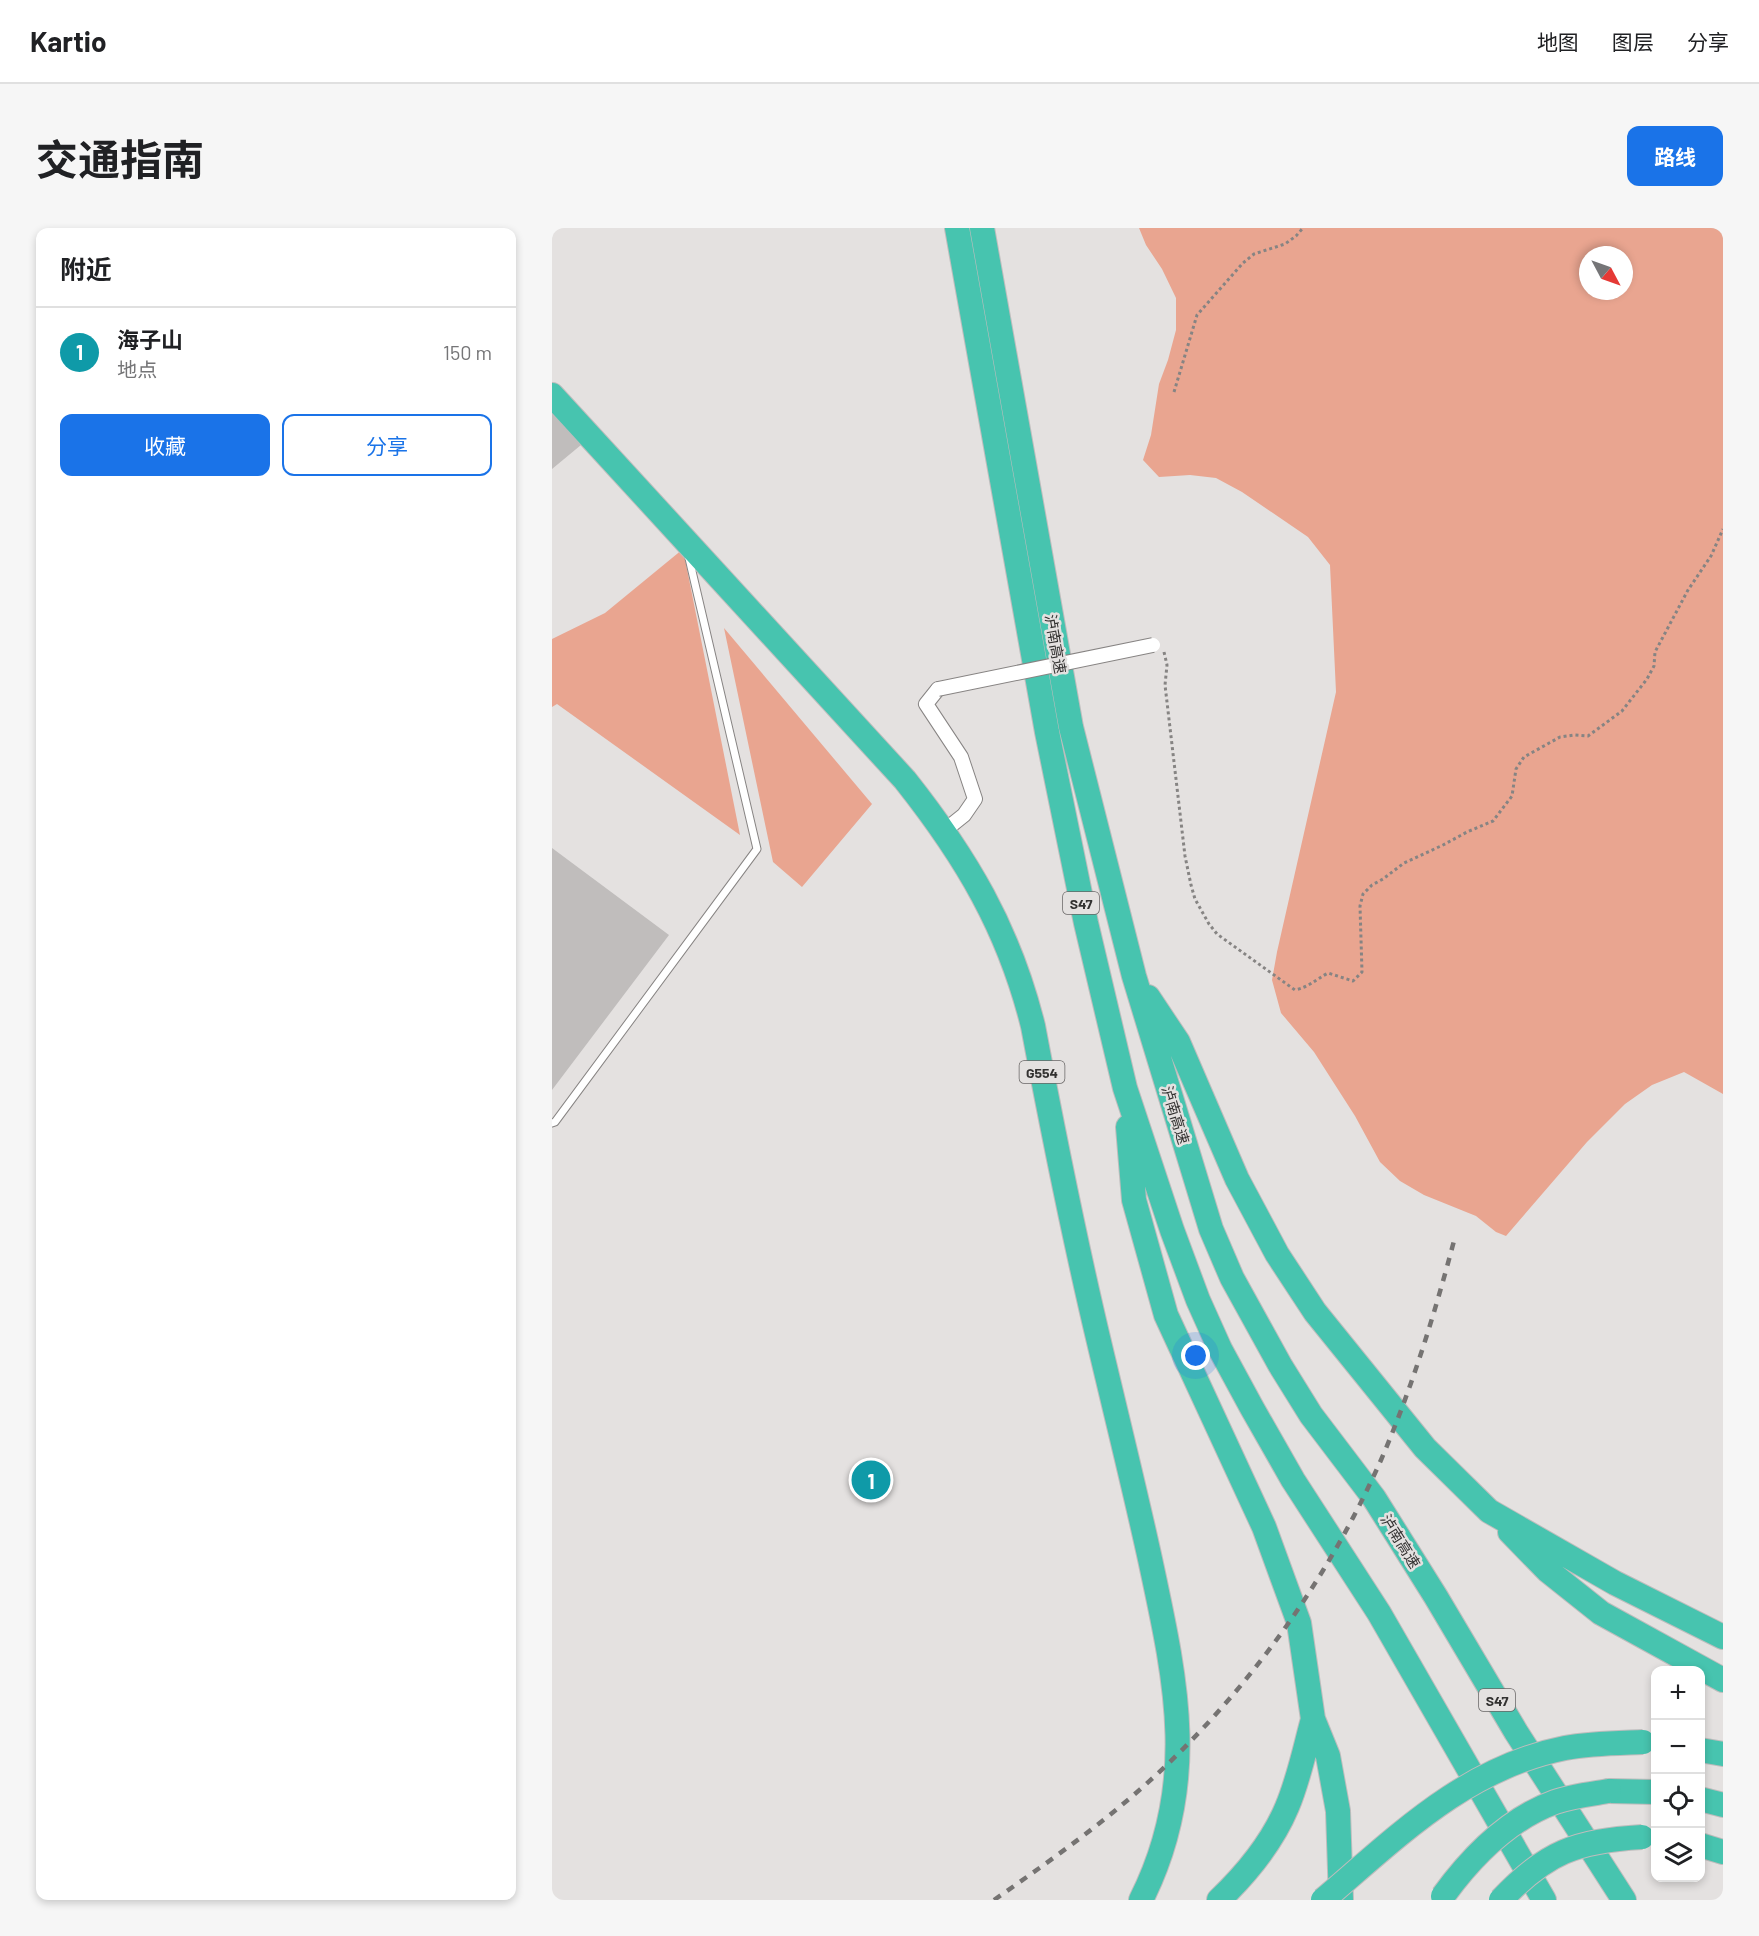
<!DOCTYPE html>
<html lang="zh">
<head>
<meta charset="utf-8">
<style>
	:root { --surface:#fff; --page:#f6f6f6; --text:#202124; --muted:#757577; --line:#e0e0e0; --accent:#1a73e8 }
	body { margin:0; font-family:Barlow,"Noto Sans SC",sans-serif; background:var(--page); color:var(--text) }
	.controls { position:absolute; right:18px; bottom:18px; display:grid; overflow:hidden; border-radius:12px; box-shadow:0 3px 9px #0003 }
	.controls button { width:54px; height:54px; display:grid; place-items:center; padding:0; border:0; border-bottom:2px solid var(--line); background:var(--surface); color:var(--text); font:30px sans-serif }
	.compass { position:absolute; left:1027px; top:18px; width:54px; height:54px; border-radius:50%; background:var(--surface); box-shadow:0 3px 9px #0003; rotate:131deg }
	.you { position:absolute; left:644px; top:1128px; width:21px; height:21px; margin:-15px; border:4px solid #fff; border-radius:50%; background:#1a73e8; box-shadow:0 0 0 9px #1a73e833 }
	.badge { display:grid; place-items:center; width:39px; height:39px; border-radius:50%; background:var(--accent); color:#fff; font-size:20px; font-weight:700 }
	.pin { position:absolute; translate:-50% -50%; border:3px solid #fff; box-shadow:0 2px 6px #0006 }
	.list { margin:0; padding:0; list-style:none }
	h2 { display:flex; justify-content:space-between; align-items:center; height:78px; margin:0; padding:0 24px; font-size:26px }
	h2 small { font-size:20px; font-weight:400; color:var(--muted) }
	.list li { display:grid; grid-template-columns:39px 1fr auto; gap:18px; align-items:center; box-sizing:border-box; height:90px; padding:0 24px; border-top:2px solid var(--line) }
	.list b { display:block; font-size:22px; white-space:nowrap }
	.list p { margin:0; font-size:20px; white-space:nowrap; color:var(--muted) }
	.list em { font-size:20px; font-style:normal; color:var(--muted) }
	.actions { display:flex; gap:12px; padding:18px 24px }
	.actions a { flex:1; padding:14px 0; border:2px solid var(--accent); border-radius:12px; text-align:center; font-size:21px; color:var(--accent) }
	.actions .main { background:var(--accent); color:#fff }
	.icon { flex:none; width:33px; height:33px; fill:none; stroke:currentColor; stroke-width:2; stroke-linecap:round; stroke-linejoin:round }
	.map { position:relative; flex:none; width:1171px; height:1672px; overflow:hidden; border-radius:12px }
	header { display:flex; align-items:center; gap:36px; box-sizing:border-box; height:84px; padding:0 30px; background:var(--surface); border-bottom:2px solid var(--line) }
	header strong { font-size:28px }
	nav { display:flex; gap:33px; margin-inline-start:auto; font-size:21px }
	.intro { display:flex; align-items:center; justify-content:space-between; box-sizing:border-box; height:144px; padding:0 36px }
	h1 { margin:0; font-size:42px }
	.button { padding:15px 27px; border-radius:12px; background:var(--accent); color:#fff; font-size:21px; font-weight:700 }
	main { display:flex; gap:36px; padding:0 36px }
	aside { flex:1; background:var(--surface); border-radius:12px; box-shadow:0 3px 9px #0003 }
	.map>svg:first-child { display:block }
	.green { fill:#e9a590; fill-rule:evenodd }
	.building { fill:#c0bdbc }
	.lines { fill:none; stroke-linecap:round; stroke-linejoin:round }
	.lane-casing { stroke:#878483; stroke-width:9 }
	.street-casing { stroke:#878483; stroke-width:16 }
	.highway-casing { stroke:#bebdbd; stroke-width:26 }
	.path { stroke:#868483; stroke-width:3; stroke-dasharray:3 3; stroke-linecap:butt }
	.lane { stroke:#fff; stroke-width:7 }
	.street { stroke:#fff; stroke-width:14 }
	.highway { stroke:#47c4af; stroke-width:24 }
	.rail { stroke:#757372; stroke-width:4.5; stroke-dasharray:8 8; stroke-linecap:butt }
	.street-bridge-casing { stroke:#878483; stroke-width:16; stroke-linecap:butt }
	.highway-bridge-casing { stroke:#bebdbd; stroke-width:26; stroke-linecap:butt }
	.street-bridge { stroke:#fff; stroke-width:14 }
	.highway-bridge { stroke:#47c4af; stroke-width:24 }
	.labels { text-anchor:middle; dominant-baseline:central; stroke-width:5; stroke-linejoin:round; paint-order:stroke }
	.shield { fill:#e4e1e0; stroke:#686666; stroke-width:1.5 }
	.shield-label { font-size:14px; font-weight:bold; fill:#333231 }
	.street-label { font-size:15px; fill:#333231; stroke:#e4e1e0 }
</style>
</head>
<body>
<header>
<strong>Kartio</strong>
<nav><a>地图</a><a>图层</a><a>分享</a></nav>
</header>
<div class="intro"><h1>交通指南</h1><a class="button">路线</a></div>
<main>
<aside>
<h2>附近<small></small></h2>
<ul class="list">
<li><span class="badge" style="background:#0f9aa8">1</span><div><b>海子山</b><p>地点</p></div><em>150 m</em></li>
</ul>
<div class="actions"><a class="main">收藏</a><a>分享</a></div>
</aside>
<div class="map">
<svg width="1171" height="1672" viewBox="0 0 1171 1672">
	<rect width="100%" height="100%" fill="#e4e1e0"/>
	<path class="green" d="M587 0H1171V866L1132 844 1100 857 1073 876 1035 914 954 1008 944 1004 924 988 872 967 848 953 828 934 803 888 762 824 729 785 720 752 725 724 784 464 778 337 756 309 690 264 664 250 638 247 607 249 591 232 599 207 607 156 616 132 624 102V70L610 41 594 17ZM1036 27H1072V63H1036Z
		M131 321 188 607 5 476 0 479V411L53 385Z
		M172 400 320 576 250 659 221 634Z"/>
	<path class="building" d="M0 183 29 217 0 241Z
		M0 620 117 707 0 862Z"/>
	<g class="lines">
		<defs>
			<path id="lane" d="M0 895 3 894 205 621 136 326"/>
			<path id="street" d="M386 461 374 476 409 529 423 571 412 587 392 603"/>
			<path id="highway" d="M405 0 495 504 534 695 573 860 620 1002 646 1072 668 1121 700 1180 741 1252 827 1385 992 1672
				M430 0 519 499 582 748 659 1001 680 1050 728 1137 759 1187 822 1270 884 1369 964 1504 1072 1672
				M0 167 353 552C414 629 457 701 481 798 501 904 522 1009 547 1114 564 1186 582 1258 598 1331 624 1452 648 1555 589 1672
				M596 769 626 814 685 951 725 1026 763 1084 873 1220 937 1283 1063 1355 1171 1409
				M576 899 582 972 614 1087 712 1299 747 1395 761 1491 776 1528 786 1583 789 1672
				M958 1304 995 1342 1049 1385 1171 1452
				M1148 1522 1171 1526
				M1057 1563 1104 1564
				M1148 1571 1171 1577
				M1148 1617 1171 1624
				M667 1672C694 1646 720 1615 735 1579 747 1551 753 1520 761 1491"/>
		</defs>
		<use href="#lane" class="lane-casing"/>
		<use href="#street" class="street-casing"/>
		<use href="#highway" class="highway-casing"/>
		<path class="path" d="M622 164 645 87 691 35 702 26 733 16 744 8 751 0
			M612 424 615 437 613 457 633 628 639 657 643 671 657 696 665 706 743 762C757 759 763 752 776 745L801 753 810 744 808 678 811 666 820 657 831 651 852 635 891 617 915 604 941 593 960 568 964 541 972 529 1008 509 1022 507 1036 508 1070 483 1095 451 1102 438 1103 424 1136 362 1159 328 1171 301"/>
		<use href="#lane" class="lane"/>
		<use href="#street" class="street"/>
		<use href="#highway" class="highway"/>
		<path class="rail" d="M442 1672C498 1633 553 1594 603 1548 699 1459 776 1351 829 1232 860 1160 883 1085 903 1009"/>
		<defs>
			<path id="street-bridge" d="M386 461 601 417"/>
			<path id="highway-bridge" d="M891 1668C920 1628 956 1591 1003 1574 1020 1568 1039 1566 1057 1563
				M771 1672C845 1609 913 1540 1013 1520 1039 1515 1065 1515 1091 1514
				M949 1672C994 1624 1024 1613 1090 1609"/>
		</defs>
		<use href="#street-bridge" class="street-bridge-casing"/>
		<use href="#highway-bridge" class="highway-bridge-casing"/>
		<use href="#street-bridge" class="street-bridge"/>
		<use href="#highway-bridge" class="highway-bridge"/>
	</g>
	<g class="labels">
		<g class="shield">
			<rect x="511" y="664" width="36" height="22" rx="4.5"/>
			<rect x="467.5" y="833" width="45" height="22" rx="4.5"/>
			<rect x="927" y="1461" width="36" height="22" rx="4.5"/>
		</g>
		<g class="shield-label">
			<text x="529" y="675">S47</text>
			<text x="490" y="844">G554</text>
			<text x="945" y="1472">S47</text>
		</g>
		<g class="street-label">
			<text transform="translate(504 416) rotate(80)">泸南高速</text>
			<text transform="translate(624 887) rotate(73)">泸南高速</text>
			<text transform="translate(849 1313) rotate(58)">泸南高速</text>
		</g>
	</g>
</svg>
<div class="controls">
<button>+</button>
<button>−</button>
<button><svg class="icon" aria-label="locate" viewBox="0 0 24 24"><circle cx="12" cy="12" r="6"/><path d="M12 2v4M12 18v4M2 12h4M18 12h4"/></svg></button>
<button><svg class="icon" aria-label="layers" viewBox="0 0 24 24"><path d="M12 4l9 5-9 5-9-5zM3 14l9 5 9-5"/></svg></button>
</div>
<svg class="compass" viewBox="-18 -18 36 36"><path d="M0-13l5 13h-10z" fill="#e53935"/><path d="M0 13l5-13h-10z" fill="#757577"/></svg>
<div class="you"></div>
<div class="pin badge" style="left:319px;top:1252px;background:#0f9aa8">1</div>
</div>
</main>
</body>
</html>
